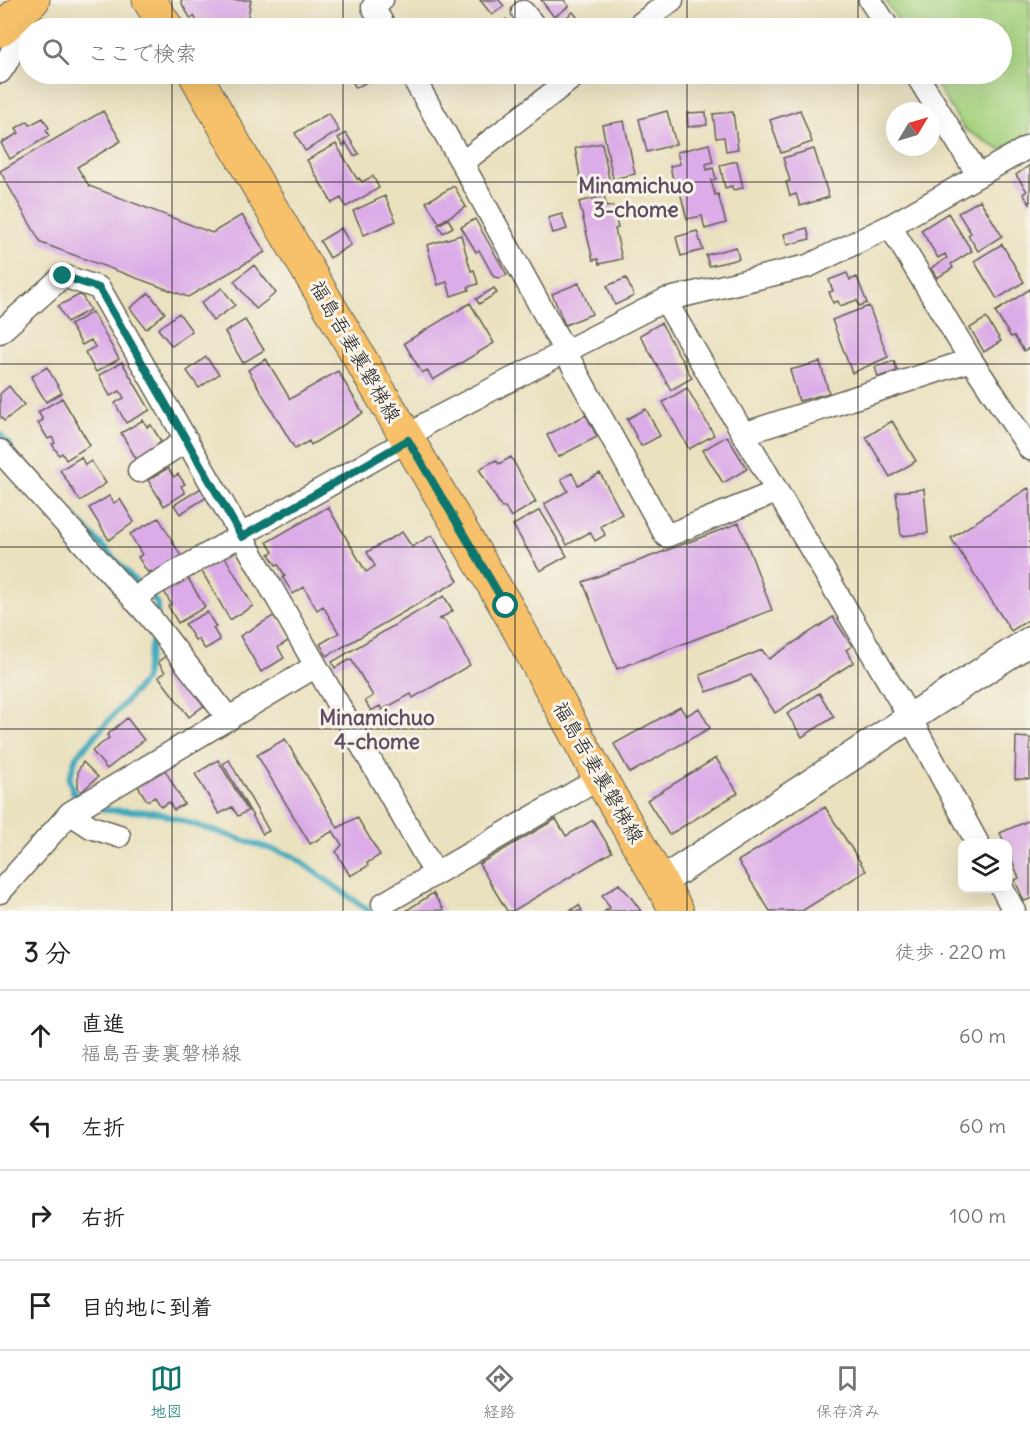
<!DOCTYPE html>
<html lang="ja">
<head>
<meta charset="utf-8">
<style>
	:root { --surface:#fff; --page:#f6f6f6; --text:#222; --muted:#767676; --line:#e0e0e0; --accent:#0f766e }
	body { margin:0; font-family:Delius,"Klee One",sans-serif; background:var(--page); color:var(--text) }
	.controls { position:absolute; right:18px; bottom:18px; display:grid; overflow:hidden; border-radius:12px; box-shadow:0 6px 24px #0002 }
	.controls button { width:54px; height:54px; display:grid; place-items:center; padding:0; border:0; border-bottom:2px solid var(--line); background:var(--surface); color:var(--text); font:30px sans-serif }
	.compass { position:absolute; left:886px; top:102px; width:54px; height:54px; border-radius:50%; background:var(--surface); box-shadow:0 6px 24px #0002; rotate:52deg }
	.stop { position:absolute; width:18px; height:18px; margin:-14px; border:4px solid #0f766e; border-radius:50%; background:#fff }
	.stop.end { background:#0f766e; border-color:#fff; box-shadow:0 2px 6px #0008 }
	.list { margin:0; padding:0; list-style:none }
	h2 { display:flex; justify-content:space-between; align-items:center; height:78px; margin:0; padding:0 24px; font-size:26px }
	h2 small { font-size:20px; font-weight:400; color:var(--muted) }
	.list li { display:grid; grid-template-columns:39px 1fr auto; gap:18px; align-items:center; box-sizing:border-box; height:90px; padding:0 24px; border-top:2px solid var(--line) }
	.list b { display:block; font-size:22px; white-space:nowrap }
	.list p { margin:0; font-size:20px; white-space:nowrap; color:var(--muted) }
	.list em { font-size:20px; font-style:normal; color:var(--muted) }
	.icon { flex:none; width:33px; height:33px; fill:none; stroke:currentColor; stroke-width:2; stroke-linecap:round; stroke-linejoin:round }
	.map { position:relative; flex:none; width:1030px; height:911px; overflow:hidden }
	.search { position:absolute; background:var(--surface); box-shadow:0 6px 24px #0002; left:18px; right:18px; top:18px; height:66px; display:flex; align-items:center; gap:15px; box-sizing:border-box; padding:0 21px; border-radius:33px; color:var(--muted); font-size:22px }
	.sheet { height:438px; background:var(--surface) }
	nav { display:flex; justify-content:space-around; align-items:center; box-sizing:border-box; height:84px; border-top:2px solid var(--line); background:var(--surface); font-size:16px; color:var(--muted) }
	nav a { display:grid; justify-items:center; gap:3px }
	nav .on { color:var(--accent) }
	.map>svg:first-child { display:block }
	.green { fill:#a6d380; stroke:#61784e; stroke-width:1.5 }
	.lines { fill:none; stroke-linecap:round; stroke-linejoin:round }
	.stream { stroke:#3ca9bc; stroke-width:6 }
	.building { fill:#dcace8 }
	.minor-casing { stroke:#646155; stroke-width:25 }
	.tertiary-casing { stroke:#646155; stroke-width:31 }
	.primary-casing { stroke:#646155; stroke-width:35 }
	.trunk-casing { stroke:#646155; stroke-width:35 }
	.minor { stroke:#fff; stroke-width:22 }
	.tertiary { stroke:#fff; stroke-width:28 }
	.primary { stroke:#f6c16b; stroke-width:33 }
	.trunk { stroke:#f6c16b; stroke-width:33 }
	.route { stroke:#0f766e; stroke-width:8 }
	.grid { fill:none; stroke:#1c1c1c; stroke-width:1.5; stroke-opacity:0.55 }
	.labels { text-anchor:middle; dominant-baseline:central; stroke-width:6; stroke-linejoin:round; paint-order:stroke }
	.street-label { font-size:20px; fill:#1c1c1c; stroke:#f7f3e8 }
	.neighbourhood-label { font-size:21px; font-weight:bold; fill:#5f4e63; stroke:#f7f3e8 }
</style>
</head>
<body>
<div class="map">
<svg width="1030" height="911" viewBox="0 0 1030 911">
	<rect width="100%" height="100%" fill="#f7f3e8"/>
	<filter id="ink" filterUnits="userSpaceOnUse"><feTurbulence type="fractalNoise" baseFrequency=".0167" numOctaves="2"/><feDisplacementMap in="SourceGraphic" scale="12" xChannelSelector="R" yChannelSelector="G"/><feConvolveMatrix kernelMatrix="1 2 1 2 8 2 1 2 1" color-interpolation-filters="sRGB"/></filter>
	<filter id="wash" filterUnits="userSpaceOnUse"><feTurbulence type="fractalNoise" baseFrequency=".008" numOctaves="4" result="noise"/><feDisplacementMap in="SourceGraphic" scale="24" xChannelSelector="R" yChannelSelector="G"/><feGaussianBlur stdDeviation="1.35" result="paint"/><feColorMatrix in="noise" values="0 0 0 0 0 0 0 0 0 0 0 0 0 0 0 0 0 1.4 0 .05"/><feComposite in="paint" operator="in"/></filter>
	<g filter="url(#wash)">
		<rect width="100%" height="100%" fill="#eae1bf"/>
		<path class="green" d="M885 0H1030V134L1000 150 964 129 930 74H1002V28H903Z"/>
		<g class="lines">
			<path class="stream" d="M0 434 11 447
				M73 515 142 588
				M149 595 158 604 157 614
				M83 800 73 792 69 779 76 757 144 681 154 633
				M94 806 105 810 155 812 293 856 369 911"/>
		</g>
		<g id="blocks">
			<path class="building" d="M181 0H251L246 28H201L194 16 191 19 183 6Z
				M480 0H499L504 6 492 15Z
				M541 0H564L569 6 554 17Z
				M573 12 586 28H566L560 22Z
				M506 19 513 28H494Z
				M348 74H378L379 75 356 88Z
				M530 74H547L536 82Z
				M800 110 812 142 781 153 770 120Z
				M103 111 121 141 77 167 89 186 212 233 242 215 265 252 188 297 41 243 0 171Z
				M667 111 676 144 647 152 639 119Z
				M706 112 707 125 688 127 687 113Z
				M733 112 738 149 726 151 724 137 716 138 713 114Z
				M329 113 339 131 305 151 295 133Z
				M43 118 49 128 46 130 49 136 10 159 1 143 19 133 16 128 28 121 30 125Z
				M624 121 635 174 613 179 602 125Z
				M346 133 359 154 354 156 346 143 343 146 338 138Z
				M602 143 612 194 600 196 597 184 582 187 575 148Z
				M336 144 357 179 359 178 362 182 373 176 379 188 346 207 341 198 332 203 307 160Z
				M709 144 713 162 706 164 707 170 713 168 716 179 711 180 715 195 718 194 726 223 705 229 702 216 687 219 679 188 675 189 670 166 680 164 677 152Z
				M814 149 829 197 800 206 796 194 790 196 786 182 790 181 783 158Z
				M737 161 743 188 733 190 732 186 725 188 720 165Z
				M1030 165V204L1023 194 1027 191 1016 175Z
				M454 186 466 207 439 223 426 202Z
				M385 196 396 221 364 235 353 211Z
				M604 196 607 207 613 206 618 228 615 229 622 259 599 264 598 259 593 260 579 202Z
				M980 200 1002 236 978 251 968 235 971 233 958 213Z
				M948 213 972 251 951 264 953 268 937 278 931 268 947 258 945 254 938 258 921 230Z
				M562 214 567 229 553 233 548 218Z
				M448 219 453 227 443 233 438 225Z
				M475 219 507 275 500 278 494 277 479 250 476 252 461 227Z
				M341 228 351 245 330 258 320 241Z
				M807 228 810 239 787 245 784 234Z
				M697 231 703 250 681 256 676 237Z
				M461 235 471 271 474 270 478 284 468 287 469 290 451 296 447 282 438 285 427 245Z
				M1002 244 1024 282 997 299 974 261Z
				M736 247 739 259 709 266 706 255Z
				M254 265 276 293 256 309 234 281Z
				M847 273 850 280 857 277 867 303 859 306 857 300 840 306 838 301 833 303 829 292 833 291 829 280Z
				M626 278 634 296 615 305 607 286Z
				M579 283 592 314 565 325 552 294Z
				M222 288 235 305 213 321 201 303Z
				M494 288 497 293 479 304 476 299Z
				M1030 289V347L1024 351 1014 336 1011 337 995 312Z
				M149 293 165 313 146 329 130 308Z
				M81 294 90 310 67 322 58 306Z
				M470 303 494 343 433 380 427 370 422 373 404 343Z
				M869 306 888 357 852 373 832 320Z
				M92 312 119 359 96 372 85 352 95 347 91 340 82 345 70 325Z
				M179 313 192 331 172 346 158 329Z
				M986 318 1001 341 984 352 970 328Z
				M245 320 264 350 243 363 225 332Z
				M661 323 692 378 671 390 640 335Z
				M206 357 219 374 199 388 187 371Z
				M266 359 290 399 338 371 363 413 311 445 309 441 295 449 248 370Z
				M894 361 897 371 878 377 875 367Z
				M122 362 150 410 126 423 115 403 124 398 120 391 110 396 99 375Z
				M820 362 829 393 799 401 790 370Z
				M47 367 62 393 46 402 31 377Z
				M9 386 24 405 4 421 0 416V394Z
				M687 388 714 435 689 449 663 402Z
				M62 398 90 445 66 460 62 453 59 455 52 444 55 443 52 437 48 439 38 423 43 420 38 412Z
				M646 409 660 436 641 446 627 419Z
				M586 415 597 437 558 457 547 435Z
				M143 420 147 427 151 425 161 441 157 444 160 449 138 462 121 433Z
				M892 421 916 461 890 477 866 437Z
				M727 436 747 469 723 483 703 450Z
				M81 457 85 465 91 461 106 483 80 501 60 470Z
				M511 457 536 502 511 517 505 507 502 508 479 469 496 460 499 464Z
				M168 468 174 477 178 474 185 484 181 486 185 493 164 506 148 480Z
				M572 473 578 485 600 473 622 514 601 526 605 535 595 541 590 532 567 545 544 504 568 491 561 479Z
				M201 488 207 497 180 514 174 505Z
				M1028 488 1030 491V619L1011 631 951 538Z
				M924 489 928 533 901 536 896 492Z
				M109 496 114 503 120 499 134 522 109 540 89 508Z
				M328 507 366 572 375 566 367 552 402 532 412 547 432 535 458 581 327 656 320 644 339 633 323 606 317 610 304 587 293 594 283 578 285 576 278 564 276 565 269 554 273 552 267 542Z
				M540 510 567 556 540 571 513 525Z
				M159 518 182 558 153 574 151 571 148 573 138 557 142 555 130 534Z
				M739 523 772 610 617 669 583 582Z
				M225 557 253 606 230 620 201 570Z
				M188 578 205 607 178 623 168 606 171 604 164 591Z
				M444 596 453 611 439 619 445 621 470 665 413 698 411 694 382 710 380 706 371 711 365 701 373 696 351 659 335 668 332 662Z
				M207 612 216 627 213 628 220 640 205 649 198 639 195 640 185 624Z
				M275 615 290 640 278 647 284 658 261 672 240 636Z
				M833 617 852 646 846 650 854 662 775 713 751 675 707 692 700 675 762 650 769 659Z
				M167 655 206 704 189 717 159 677 165 672 158 662Z
				M819 693 834 717 802 737 787 714Z
				M680 707 686 716 699 708 710 728 630 773 614 744Z
				M127 718 144 740 107 769 92 751 109 738 107 735Z
				M1016 737 1030 738V779H1015Z
				M285 739 338 828 357 817 380 855 367 863 368 866 350 876 336 852 342 845 333 831 310 844 257 755Z
				M716 758 738 793 669 835 647 800Z
				M218 760 248 811 238 816 232 807 219 814 195 774Z
				M229 760 269 831 263 834 223 764Z
				M83 762 98 777 81 792 78 788V771Z
				M165 770 184 804 174 810 169 802 161 807 155 797 147 801 138 786Z
				M825 807 866 871 802 911H770L738 861Z
				M556 819 566 836 593 820 612 852 513 911H507L479 864Z
				M1030 820V899L1024 901 1015 880 1019 878 1008 850V844H1005L1000 833Z
				M619 884 630 896 641 911H605L610 908 602 895Z
				M433 893 444 910 408 911 407 910Z
				M579 905 582 911H569Z"/>
		</g>
	</g>
	<g filter="url(#ink)">
		<use href="#blocks" fill-opacity="0" stroke="#646155" stroke-width="1.5"/>
		<g class="lines">
			<defs>
				<path id="minor" d="M382 0 373 7 385 28
					M870 0 888 28
					M523 12 536 28
					M635 28 672 0
					M0 72C14 54 20 29 26 8
					M411 74 462 163 666 536 776 492
					M916 74 978 175
					M462 163 577 74
					M890 226 971 360 1030 449
					M665 300 910 718 978 844
					M0 332 63 276 99 288 435 873
					M743 434 971 360
					M0 451 150 617 229 719
					M139 471 187 440
					M134 600 150 587 408 440 427 423 665 300 808 266 890 226 1030 146
					M70 813 91 827 119 836
					M1002 888 1014 911
					M0 892 70 813 316 666
					M383 904 600 778"/>
				<path id="tertiary" d="M661 882 910 718 1030 641"/>
				<path id="primary" d="M149 0 167 28
					M195 74 260 189 506 606 600 778 677 911"/>
				<path id="trunk" d="M0 30 33 0"/>
			</defs>
			<use href="#minor" class="minor-casing"/>
			<use href="#tertiary" class="tertiary-casing"/>
			<use href="#primary" class="primary-casing"/>
			<use href="#trunk" class="trunk-casing"/>
			<use href="#minor" class="minor"/>
			<use href="#tertiary" class="tertiary"/>
			<use href="#primary" class="primary"/>
			<use href="#trunk" class="trunk"/>
		</g>
	</g>
	<g class="lines" filter="url(#ink)">
		<path class="route" d="M63 276 99 288 242 537 408 440 506 606"/>
	</g>
	<path class="grid" d="M172 0V28M343 0V28M515 0V28M687 0V28M858 0V28M172 74V911M343 74V911M515 74V911M687 74V911M858 74V911M0 182H1030M0 364H1030M0 547H1030M0 729H1030"/>
	<g class="labels">
		<g class="street-label">
			<text transform="translate(356 351) rotate(60)">福島吾妻裏磐梯線</text>
			<text transform="translate(599 772) rotate(60)">福島吾妻裏磐梯線</text>
		</g>
		<g class="neighbourhood-label">
			<text x="636" y="185">Minamichuo<tspan x="636" dy="24">3-chome</tspan></text>
			<text x="377" y="717">Minamichuo<tspan x="377" dy="24">4-chome</tspan></text>
		</g>
	</g>
</svg>
<div class="controls">
<button><svg class="icon" aria-label="layers" viewBox="0 0 24 24"><path d="M12 4l9 5-9 5-9-5zM3 14l9 5 9-5"/></svg></button>
</div>
<svg class="compass" viewBox="-18 -18 36 36"><path d="M0-13l5 13h-10z" fill="#e53935"/><path d="M0 13l5-13h-10z" fill="#767676"/></svg>
<div class="stop" style="left:506px;top:606px"></div>
<div class="stop end" style="left:63px;top:276px"></div>
<div class="search"><svg class="icon" aria-label="search" viewBox="0 0 24 24"><circle cx="10" cy="10" r="6"/><path d="M15 15l6 6"/></svg>ここで検索</div>
</div>
<section class="sheet">
<h2>3 分<small>徒歩 · 220 m</small></h2>
<ul class="list">
<li><svg class="icon" aria-label="ahead" viewBox="0 0 24 24"><path d="M12 20V5M6 11l6-6 6 6"/></svg><div><b>直進</b><p>福島吾妻裏磐梯線</p></div><em>60 m</em></li>
<li><svg class="icon" aria-label="left" viewBox="0 0 24 24"><path d="M17 20v-9H6M10 6l-5 5 5 5"/></svg><div><b>左折</b></div><em>60 m</em></li>
<li><svg class="icon" aria-label="right" viewBox="0 0 24 24"><path d="M7 20v-9h11M14 6l5 5-5 5"/></svg><div><b>右折</b></div><em>100 m</em></li>
<li><svg class="icon" aria-label="arrive" viewBox="0 0 24 24"><path d="M6 21V4h12l-3 4 3 4H6"/></svg><div><b>目的地に到着</b></div></li>
</ul>
</section>
<nav>
<a class="on"><svg class="icon" aria-label="map" viewBox="0 0 24 24"><path d="M3 6l6-2 6 2 6-2v14l-6 2-6-2-6 2zM9 4v14M15 6v14"/></svg>地図</a>
<a><svg class="icon" aria-label="directions" viewBox="0 0 24 24"><path d="M12 3l9 9-9 9-9-9zM9 14v-3h6M13 9l2 2-2 2"/></svg>経路</a>
<a><svg class="icon" aria-label="saved" viewBox="0 0 24 24"><path d="M7 4h10v16l-5-4-5 4z"/></svg>保存済み</a>
</nav>
</body>
</html>
